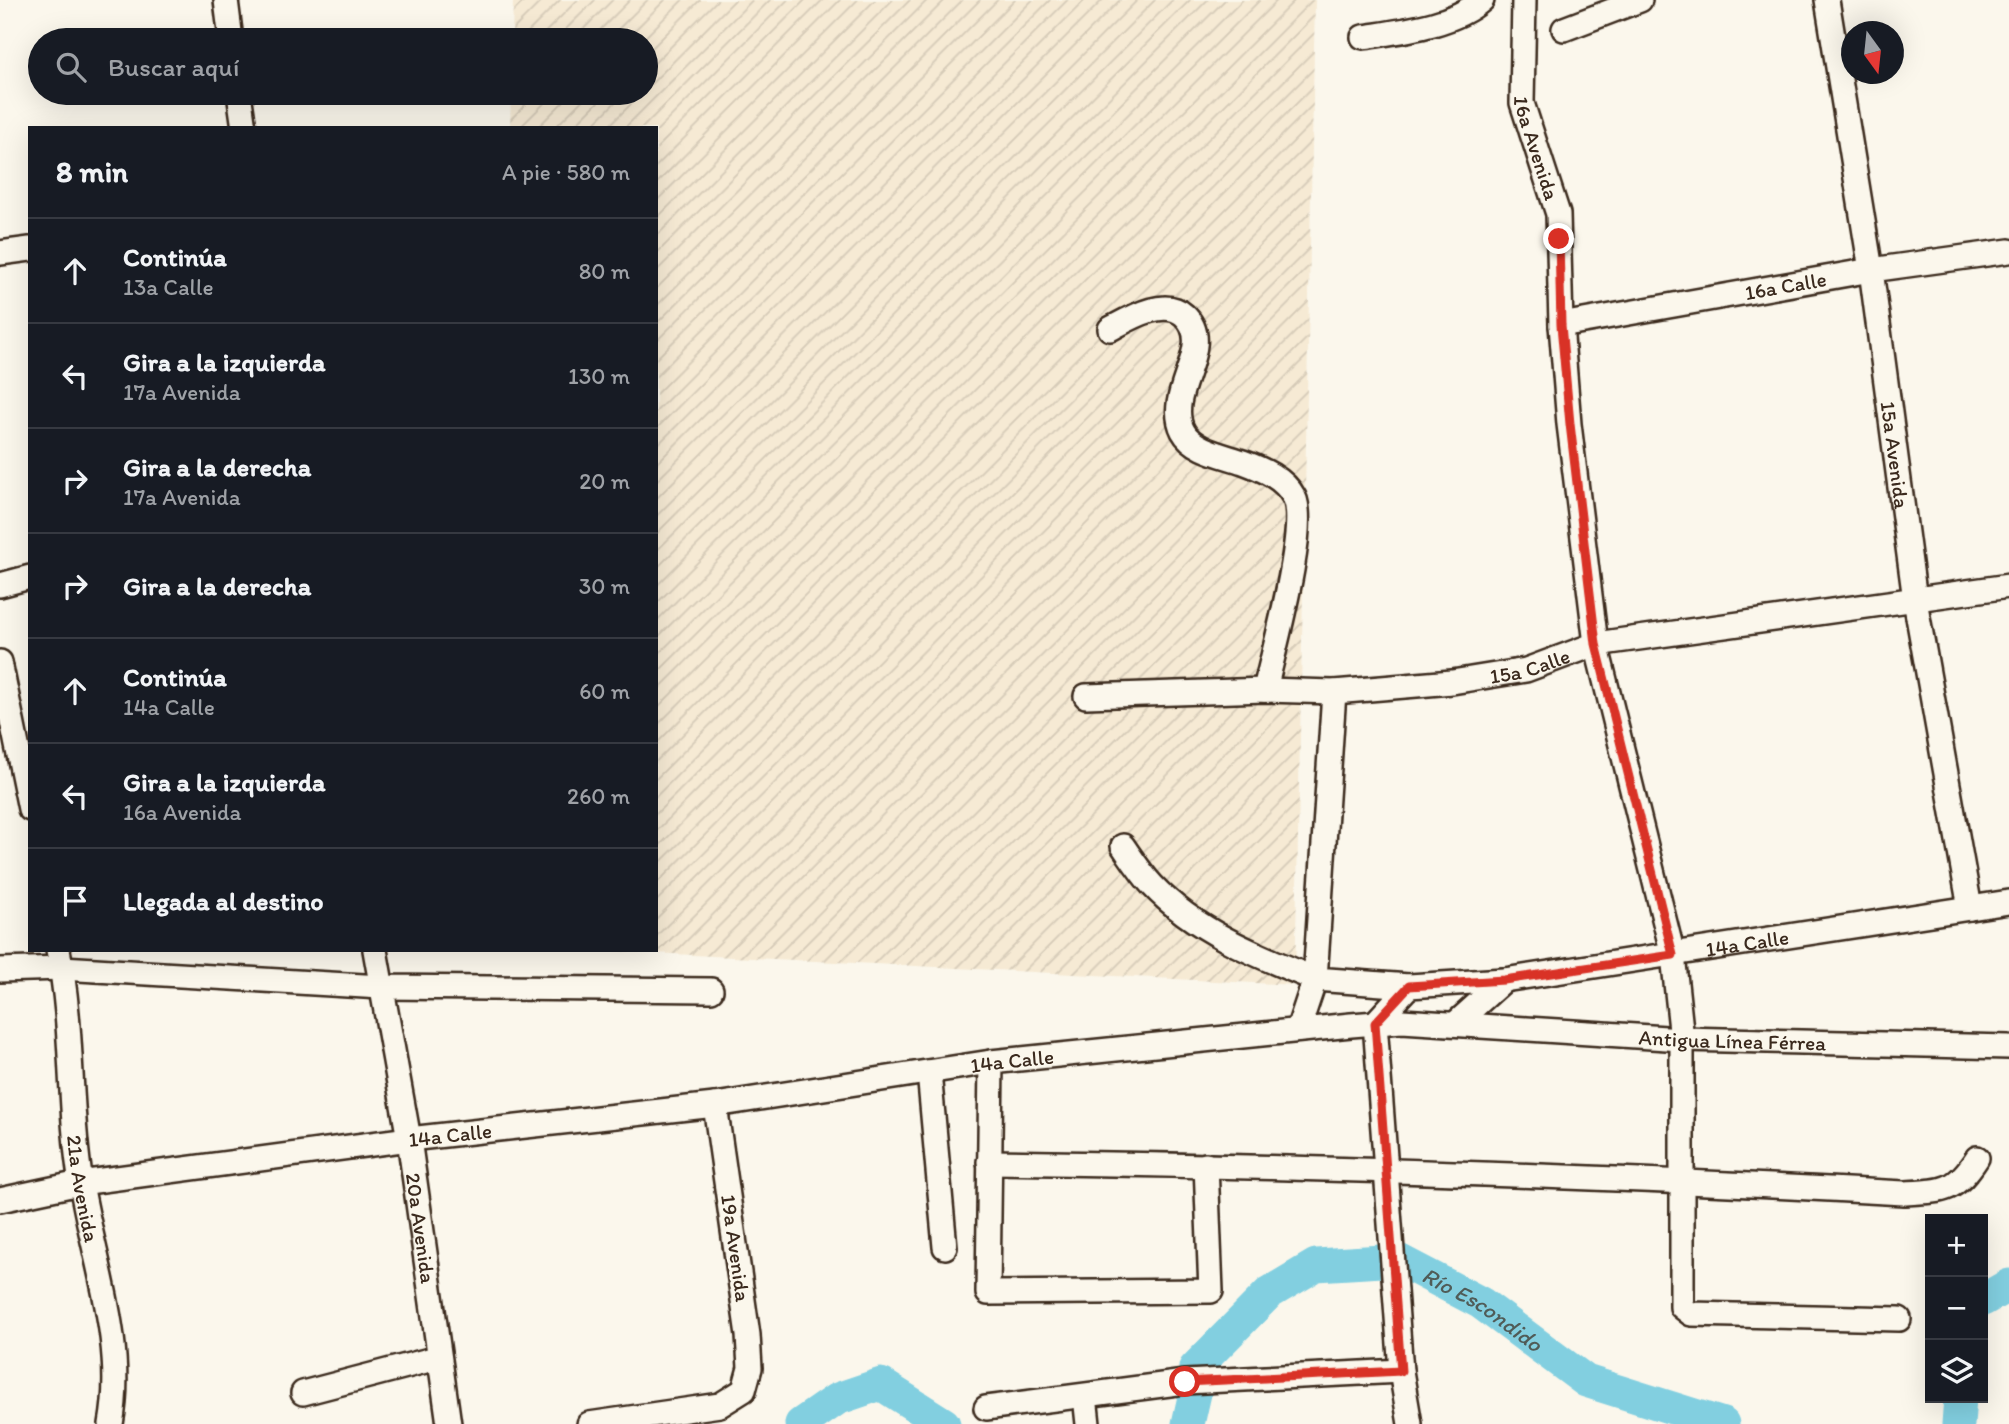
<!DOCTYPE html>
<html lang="es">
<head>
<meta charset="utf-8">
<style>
	:root { --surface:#171b24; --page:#242831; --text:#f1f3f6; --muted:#9ea1a6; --line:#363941 }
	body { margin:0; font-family:Itim,sans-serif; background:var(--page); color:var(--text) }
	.controls { position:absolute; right:21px; bottom:21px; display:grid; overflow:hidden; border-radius:0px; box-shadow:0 7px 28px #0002 }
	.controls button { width:63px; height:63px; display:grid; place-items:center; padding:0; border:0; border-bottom:2px solid var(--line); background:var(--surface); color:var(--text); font:35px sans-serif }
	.compass { position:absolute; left:1841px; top:21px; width:63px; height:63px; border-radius:50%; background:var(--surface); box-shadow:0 7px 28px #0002; rotate:165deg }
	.stop { position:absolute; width:21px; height:21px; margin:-16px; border:5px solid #d93025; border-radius:50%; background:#fff }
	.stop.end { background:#d93025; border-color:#fff; box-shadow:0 2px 7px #0008 }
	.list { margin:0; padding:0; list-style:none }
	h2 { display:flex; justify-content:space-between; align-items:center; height:91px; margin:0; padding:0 28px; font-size:30px }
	h2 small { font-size:23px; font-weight:400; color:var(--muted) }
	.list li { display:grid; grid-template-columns:46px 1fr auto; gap:21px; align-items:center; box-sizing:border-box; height:105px; padding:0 28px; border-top:2px solid var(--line) }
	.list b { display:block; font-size:26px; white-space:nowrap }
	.list p { margin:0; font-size:23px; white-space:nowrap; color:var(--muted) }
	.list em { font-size:23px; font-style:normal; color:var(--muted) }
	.icon { flex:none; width:38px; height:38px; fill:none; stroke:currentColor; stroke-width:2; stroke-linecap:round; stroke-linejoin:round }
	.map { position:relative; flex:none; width:2009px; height:1424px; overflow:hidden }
	.search { position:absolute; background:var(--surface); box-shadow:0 7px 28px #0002; left:28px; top:28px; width:630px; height:77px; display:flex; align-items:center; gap:18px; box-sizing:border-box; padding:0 24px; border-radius:38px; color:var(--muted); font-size:26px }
	.panel { position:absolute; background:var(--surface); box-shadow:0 7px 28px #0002; left:28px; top:126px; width:630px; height:826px; border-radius:0px }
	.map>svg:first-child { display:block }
	.industrial { fill:url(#industrial-furrows) }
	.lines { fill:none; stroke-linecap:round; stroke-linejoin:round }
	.river { stroke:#82cfe0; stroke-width:33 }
	.minor-casing { stroke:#3b2a1e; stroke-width:28 }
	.minor { stroke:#fbf7ec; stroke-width:23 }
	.route { stroke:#d93025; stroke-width:9 }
	.labels { text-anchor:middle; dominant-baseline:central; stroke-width:6; stroke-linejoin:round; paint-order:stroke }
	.street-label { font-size:21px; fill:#3b2a1e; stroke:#fbf7ec }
	.water-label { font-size:23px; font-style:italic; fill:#505c58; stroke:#fbf7ec }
</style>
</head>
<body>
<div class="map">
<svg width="2009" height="1424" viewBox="0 0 2009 1424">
	<defs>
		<pattern id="industrial-furrows" width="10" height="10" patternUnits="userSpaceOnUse" patternTransform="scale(1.75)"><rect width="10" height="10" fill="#f6ead4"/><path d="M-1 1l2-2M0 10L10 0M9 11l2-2" fill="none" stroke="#d4c9b6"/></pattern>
	</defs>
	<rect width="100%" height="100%" fill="#fbf7ec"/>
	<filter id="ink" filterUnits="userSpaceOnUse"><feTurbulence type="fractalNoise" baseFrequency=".0143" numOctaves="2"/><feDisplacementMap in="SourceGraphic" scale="14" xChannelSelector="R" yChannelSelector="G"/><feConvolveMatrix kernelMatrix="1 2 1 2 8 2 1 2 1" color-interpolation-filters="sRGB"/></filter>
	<g filter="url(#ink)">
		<path class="industrial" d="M513 0H1315L1295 985 594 950H656V128H510L511 93H646V40H512Z"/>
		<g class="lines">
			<g class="river">
				<path d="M1983 1300 2009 1285"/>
				<path d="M801 1424 837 1399 881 1384 944 1424"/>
				<path id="s1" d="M1188 1424 1195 1393V1368L1269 1293 1316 1265 1399 1260 1481 1303 1586 1381 1723 1424"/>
				<path d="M1958 1424 1960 1398"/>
			</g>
			<defs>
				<g id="minor">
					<path d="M226 0 231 40"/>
					<path id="s2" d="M1524 0 1522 103 1558 214 1561 325 1569 424 1596 644 1673 955 1682 1039V1307L1691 1314 1899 1319"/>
					<path id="s3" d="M1827 0 1871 270 1915 600 1970 908"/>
					<path d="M1564 29 1640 0"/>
					<path d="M1363 37C1401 31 1452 26 1482 0"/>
					<path d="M239 93 244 128"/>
					<path d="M0 253 30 249"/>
					<path id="s4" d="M1561 325 1871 270 2009 251"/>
					<path d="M1110 329C1129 319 1164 297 1184 315 1218 346 1163 392 1183 431 1193 450 1223 455 1243 462 1262 469 1284 478 1294 497 1309 525 1273 653 1265 690"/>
					<path d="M0 585 30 577"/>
					<path d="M0 662 30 809"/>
					<path id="s5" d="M1334 692 1315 979 1409 986 1504 980 2009 902"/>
					<path id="s6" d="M1086 696 1265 690 1334 692 1452 682 1526 670 1596 644 2009 586"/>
					<path d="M1123 846C1132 859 1141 873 1152 885 1195 931 1258 956 1315 979L1298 1030"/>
					<path id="s7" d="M58 950C74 1027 68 1106 81 1183 94 1262 126 1344 111 1424"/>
					<path id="s8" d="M375 950 409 1139 449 1424"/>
					<path d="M0 970 62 968 381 987 711 990"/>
					<path d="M1409 986 1375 1023 1401 1371 1410 1424"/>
					<path d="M1455 1024 1504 980"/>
					<path d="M991 1062 988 1293 1211 1291 1206 1165"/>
					<path d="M929 1072 945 1247"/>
					<path d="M989 1162C1294 1166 1600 1176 1904 1193 1944 1191 1955 1192 1977 1158"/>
					<path id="s9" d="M0 1200 80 1183 409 1139 715 1105 991 1062 1351 1025 1402 1021 1682 1039 2009 1047"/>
					<path d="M303 1393 437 1358"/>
					<path d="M1085 1396 1088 1424"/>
					<path d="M986 1408 1185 1382 1401 1371"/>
					<path d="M589 1424 720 1405 744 1390 750 1368 748 1335 715 1105"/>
				</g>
			</defs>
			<use href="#minor" class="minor-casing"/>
			<use href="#minor" class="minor"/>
		</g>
	</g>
	<g class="lines" filter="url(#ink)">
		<path class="route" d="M1185 1382 1401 1371 1375 1023 1409 986 1504 980 1673 955 1596 644 1570 424 1561 325 1559 239"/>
	</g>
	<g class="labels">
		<g class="street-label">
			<text stroke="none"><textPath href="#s2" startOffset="150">16a Avenida</textPath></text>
			<text stroke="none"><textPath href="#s4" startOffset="228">16a Calle</textPath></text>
			<text stroke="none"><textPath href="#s3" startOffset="460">15a Avenida</textPath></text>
			<text stroke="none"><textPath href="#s6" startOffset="446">15a Calle</textPath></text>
			<text stroke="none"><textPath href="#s5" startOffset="723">14a Calle</textPath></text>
			<text stroke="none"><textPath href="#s9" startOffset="1745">Antigua Línea Férrea</textPath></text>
			<text stroke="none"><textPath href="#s9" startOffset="1022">14a Calle</textPath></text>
			<text stroke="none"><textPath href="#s9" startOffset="455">14a Calle</textPath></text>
			<text stroke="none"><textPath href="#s7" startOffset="240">21a Avenida</textPath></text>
			<text stroke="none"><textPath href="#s8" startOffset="282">20a Avenida</textPath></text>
			<text transform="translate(736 1248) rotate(82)">19a Avenida</text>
		</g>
		<g class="water-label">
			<text stroke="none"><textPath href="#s1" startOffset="397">Río Escondido</textPath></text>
		</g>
	</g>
</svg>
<div class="controls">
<button>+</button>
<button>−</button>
<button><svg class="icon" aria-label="layers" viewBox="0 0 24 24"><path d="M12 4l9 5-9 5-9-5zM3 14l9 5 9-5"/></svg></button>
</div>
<svg class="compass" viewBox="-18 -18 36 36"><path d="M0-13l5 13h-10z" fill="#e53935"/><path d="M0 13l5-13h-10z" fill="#9ea1a6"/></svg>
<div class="stop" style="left:1185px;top:1382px"></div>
<div class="stop end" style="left:1559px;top:239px"></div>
<div class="search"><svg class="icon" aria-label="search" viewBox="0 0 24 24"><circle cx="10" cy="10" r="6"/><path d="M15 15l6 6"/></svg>Buscar aquí</div>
<section class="panel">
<h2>8 min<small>A pie · 580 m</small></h2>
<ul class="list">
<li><svg class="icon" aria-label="ahead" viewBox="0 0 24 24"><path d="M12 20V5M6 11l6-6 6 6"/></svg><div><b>Continúa</b><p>13a Calle</p></div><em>80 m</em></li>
<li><svg class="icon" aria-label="left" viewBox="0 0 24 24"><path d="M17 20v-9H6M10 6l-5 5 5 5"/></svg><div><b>Gira a la izquierda</b><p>17a Avenida</p></div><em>130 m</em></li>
<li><svg class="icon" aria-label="right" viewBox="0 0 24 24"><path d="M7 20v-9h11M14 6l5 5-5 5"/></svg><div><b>Gira a la derecha</b><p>17a Avenida</p></div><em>20 m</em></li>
<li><svg class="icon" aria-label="right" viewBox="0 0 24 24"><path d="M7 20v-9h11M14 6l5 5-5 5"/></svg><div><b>Gira a la derecha</b></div><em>30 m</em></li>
<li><svg class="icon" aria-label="ahead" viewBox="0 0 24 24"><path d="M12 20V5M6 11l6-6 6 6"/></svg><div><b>Continúa</b><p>14a Calle</p></div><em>60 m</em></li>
<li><svg class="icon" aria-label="left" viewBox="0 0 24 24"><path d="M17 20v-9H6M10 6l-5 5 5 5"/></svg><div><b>Gira a la izquierda</b><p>16a Avenida</p></div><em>260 m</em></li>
<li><svg class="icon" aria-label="arrive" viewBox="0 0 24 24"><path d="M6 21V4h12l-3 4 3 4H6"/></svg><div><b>Llegada al destino</b></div></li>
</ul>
</section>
</div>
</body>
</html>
